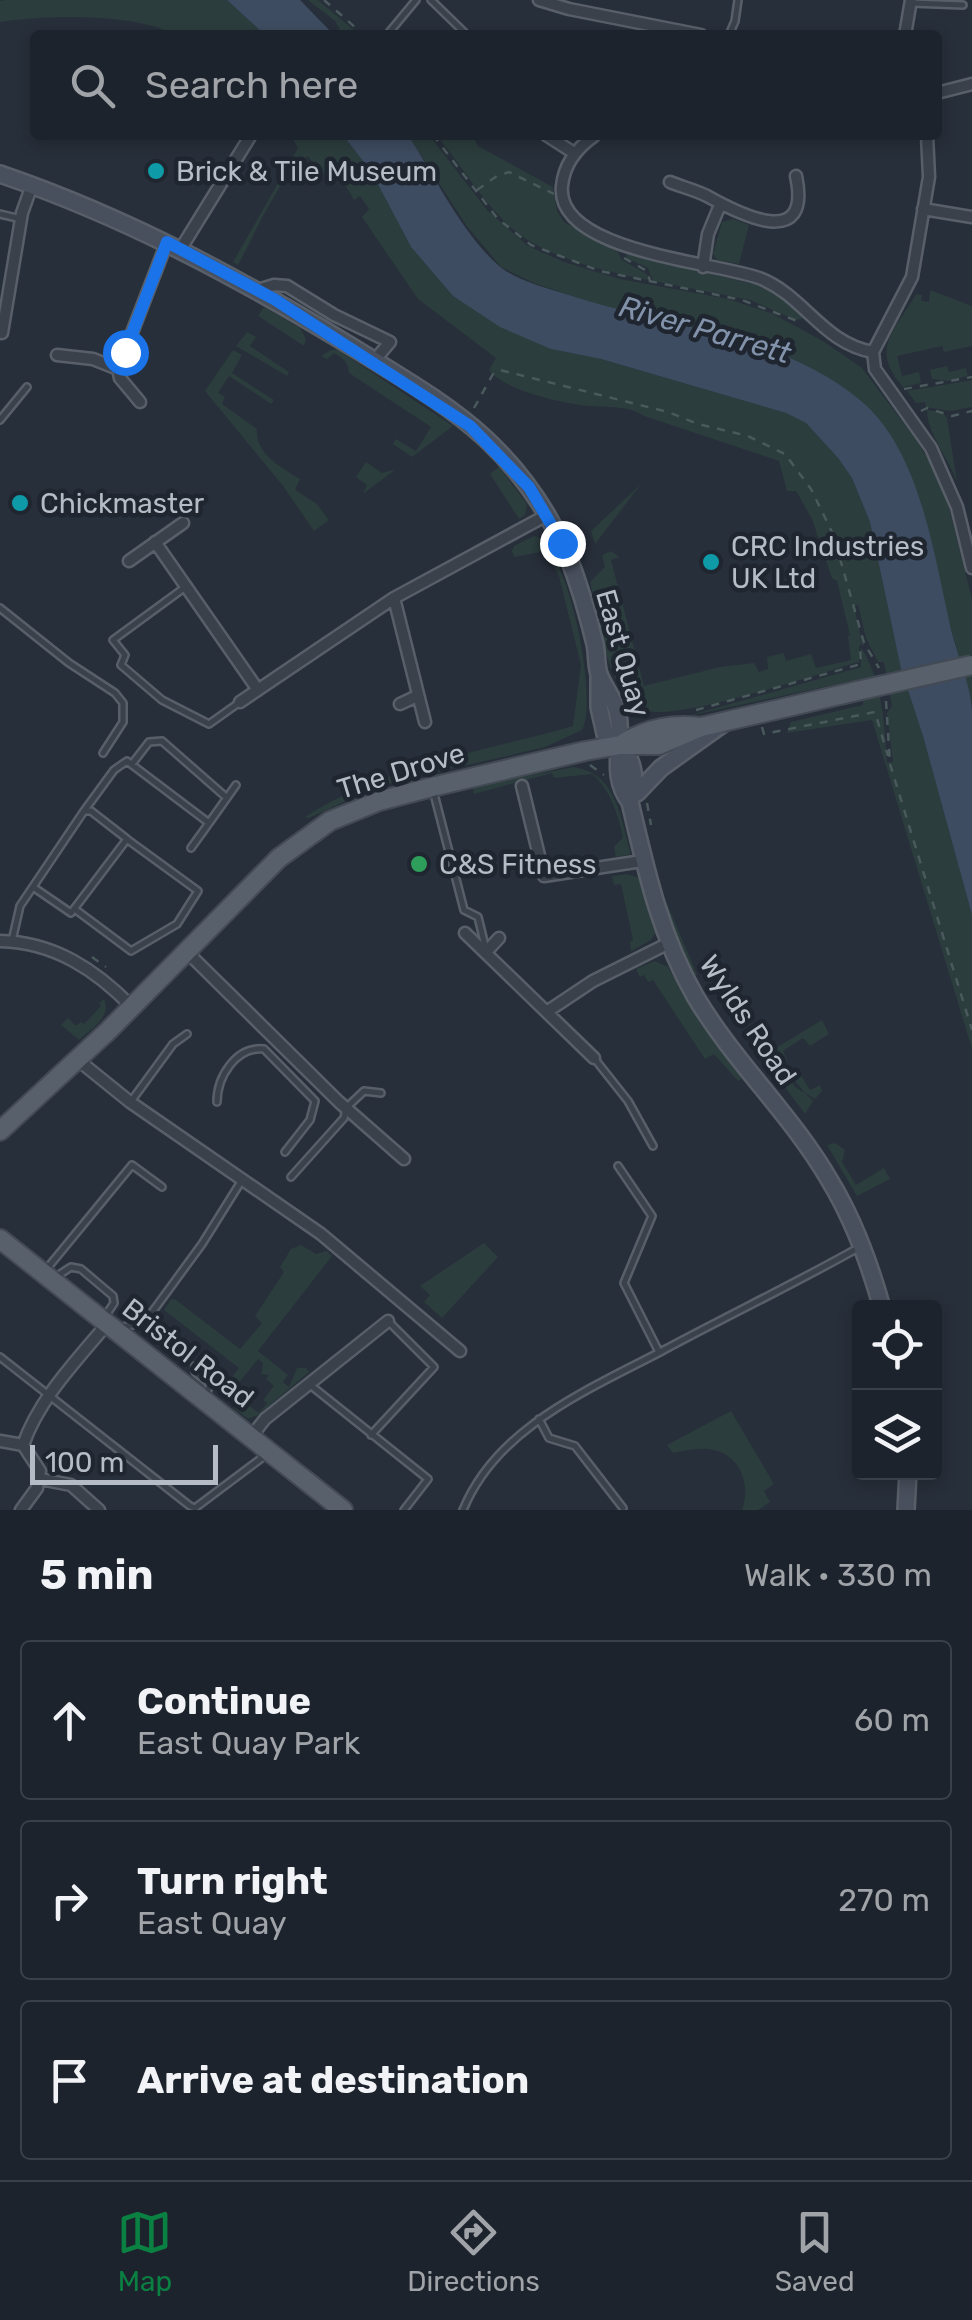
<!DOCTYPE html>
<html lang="en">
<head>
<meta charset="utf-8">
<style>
	:root { --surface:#1d232c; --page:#2a2f38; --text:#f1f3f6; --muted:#a0a4a9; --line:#3b4048; --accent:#0b8043 }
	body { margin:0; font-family:Rubik,sans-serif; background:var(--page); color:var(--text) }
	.controls { position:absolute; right:30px; bottom:30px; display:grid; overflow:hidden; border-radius:10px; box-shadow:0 5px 15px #0003 }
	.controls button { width:90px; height:90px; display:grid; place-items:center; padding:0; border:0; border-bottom:2px solid var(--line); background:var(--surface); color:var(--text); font:50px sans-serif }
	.scale { position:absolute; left:30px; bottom:25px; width:188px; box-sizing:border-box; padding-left:10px; border:5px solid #b6bcc6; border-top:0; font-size:28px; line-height:35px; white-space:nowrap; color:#b6bcc6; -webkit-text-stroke:8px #1f2630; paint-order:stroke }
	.stop { position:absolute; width:30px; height:30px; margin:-22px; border:8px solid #1a73e8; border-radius:50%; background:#fff }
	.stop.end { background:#1a73e8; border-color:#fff; box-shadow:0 2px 10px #0008 }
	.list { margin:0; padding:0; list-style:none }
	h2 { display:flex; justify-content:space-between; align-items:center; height:130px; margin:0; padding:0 40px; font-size:42px }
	h2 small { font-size:32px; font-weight:400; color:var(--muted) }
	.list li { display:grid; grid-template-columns:65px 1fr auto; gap:30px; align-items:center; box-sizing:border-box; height:160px; margin:0 20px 20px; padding:0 20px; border:2px solid var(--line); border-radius:10px }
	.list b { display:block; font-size:38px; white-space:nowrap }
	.list p { margin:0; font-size:32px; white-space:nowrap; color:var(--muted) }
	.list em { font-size:32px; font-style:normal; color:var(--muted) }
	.icon { flex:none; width:55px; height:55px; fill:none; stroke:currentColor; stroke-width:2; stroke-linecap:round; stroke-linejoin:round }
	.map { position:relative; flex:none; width:972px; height:1510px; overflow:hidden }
	.search { position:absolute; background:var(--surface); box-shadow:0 5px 15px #0003; left:30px; right:30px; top:30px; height:110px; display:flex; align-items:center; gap:25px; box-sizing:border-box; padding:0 35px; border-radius:10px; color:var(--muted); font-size:38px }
	.sheet { height:670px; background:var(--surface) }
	nav { display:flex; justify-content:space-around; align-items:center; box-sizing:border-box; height:140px; border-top:2px solid var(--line); background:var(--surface); font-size:28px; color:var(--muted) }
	nav a { display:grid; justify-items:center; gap:5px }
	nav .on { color:var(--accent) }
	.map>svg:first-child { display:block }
	.green { fill:#2c3d3d }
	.water { fill:#3e4c61 }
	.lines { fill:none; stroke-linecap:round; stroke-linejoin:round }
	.lane-casing { stroke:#585f69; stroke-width:10 }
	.street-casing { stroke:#585f69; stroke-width:15 }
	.secondary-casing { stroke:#585f69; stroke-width:20 }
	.primary-casing { stroke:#434a54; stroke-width:22 }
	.path { stroke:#4a5a5c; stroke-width:2.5; stroke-dasharray:8 8; stroke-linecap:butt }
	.lane { stroke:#3a414b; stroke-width:5 }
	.street { stroke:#3a414b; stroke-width:10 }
	.secondary { stroke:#49505d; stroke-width:15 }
	.primary { stroke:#58606b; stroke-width:18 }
	.primary-bridge-casing { stroke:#434a54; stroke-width:22; stroke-linecap:butt }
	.primary-bridge { stroke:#58606b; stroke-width:18 }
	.route { stroke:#1a73e8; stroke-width:12 }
	.culture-dot { fill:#0f9aa8; stroke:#1f2630; stroke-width:4 }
	.leisure-dot { fill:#2e9e5b; stroke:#1f2630; stroke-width:4 }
	.labels { text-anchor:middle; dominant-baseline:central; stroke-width:9; stroke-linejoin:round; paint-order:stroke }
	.poi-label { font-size:28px; fill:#b6bcc6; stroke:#1f2630; text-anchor:start }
	.street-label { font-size:28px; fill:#b6bcc6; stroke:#1f2630 }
	.water-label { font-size:30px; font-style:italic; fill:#8192aa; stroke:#1f2630 }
</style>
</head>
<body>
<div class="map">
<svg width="972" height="1510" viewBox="0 0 972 1510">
	<rect width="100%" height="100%" fill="#272f3a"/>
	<path class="green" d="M4 0H227L265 35H177C132 12 45 15 0 22V1Z
		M308 0H318L360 35H343L335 21Z
		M291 135H343L372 173 411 247 453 296 551 349 601 359 786 413 806 423 838 458 852 478 870 522 901 669 923 736 972 915V1049L872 720 787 733 791 722 863 705 861 679 684 717 861 667V647C883 683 884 722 887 762H893L887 713 892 706 884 662H878L866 638 858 605 854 606 862 643 859 647V662C816 674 685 719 648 711 640 710 634 705 629 699 603 668 600 620 590 582L605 567 602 555 611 551 619 557 611 560 644 686 720 667 754 663 759 672 768 669 767 657 784 653 786 661 811 654 816 668 851 660 848 636 850 635 837 581 832 578 812 519 796 491H787L779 461 644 416C628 405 610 408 591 406 564 404 505 391 489 370L496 358 418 299 362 217 369 209 360 196 354 200 333 164 319 178 307 175 314 165 308 156C276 181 257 230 238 265L233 262 298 148Z
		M408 135H429L487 210 528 246 564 262 620 279 728 299 771 313 823 341 862 368 917 441 937 474 947 500 972 599V706L908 469 711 332 607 308 534 283 501 267 466 225Z
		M436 135H472L478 146 553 187 557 211 564 222 617 250 622 260 647 274 648 280C600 270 539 257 504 221 478 195 460 163 436 135Z
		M733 219 749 225 739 264 717 260 713 254 722 222Z
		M627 253 765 287 782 297 804 318 796 320 750 300 653 281 648 268 626 258Z
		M930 290 972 306V346L944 352 942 346 897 356 902 376 919 372 921 383 903 387C869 349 895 331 916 294L922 295 921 301 929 302Z
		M264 307 300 328 306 339 304 346 258 316Z
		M247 332 256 337 250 346 289 372 287 376 236 346Z
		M233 350 242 355 232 373 274 400 271 404 229 376 218 393 225 397 222 404 257 429C255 454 281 467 300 479L295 490 317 504 329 520 314 531 283 486 205 391Z
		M331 350H338L453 426 412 457 393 444 396 439 416 451 431 427 349 373C348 362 343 358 334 353L327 359 321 356Z
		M947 366 949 372 966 368 968 376 948 381 932 379 930 370Z
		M972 380V407L950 411 926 407 925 402 916 403 907 391Z
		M927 410 942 412 947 418 957 482C948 457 927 433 927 410Z
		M366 462 382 473 396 469 363 494 367 485 356 477Z
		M499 467 527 504 525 515 519 519 490 474Z
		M641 484 595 544 591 531Z
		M534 536C568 543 599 701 582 730L545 747 378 786 309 818 305 817C381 767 486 751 573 726L581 665 559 576 546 551 514 557 512 551 514 546Z
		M573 767C617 773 620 817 631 854L616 857 614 847 623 837C618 814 610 789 592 774L554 778 552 773 474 794 473 787Z
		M627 874 639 878 656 931 651 940 631 951 630 942 633 940 621 884 614 885 612 876Z
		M666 901 697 975H692C682 954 663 925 666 901Z
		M655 961 668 967 700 1023 742 1079 738 1081 714 1054 705 1059 653 980 648 982 644 975 640 977 636 969Z
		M104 999C112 1017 92 1028 79 1040L61 1025 68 1018 76 1026 81 1022 84 1024 101 1006 99 1003Z
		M822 1020 829 1034 810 1046 803 1038 783 1051 787 1060 772 1069 764 1060 777 1052 776 1048Z
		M796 1068 810 1090 820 1085 822 1091 815 1099 805 1093 813 1101 805 1114 779 1079 787 1074 795 1087 805 1093 788 1073Z
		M835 1143 845 1150 842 1162 856 1185 884 1168 890 1179 857 1196 827 1145Z
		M484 1243 498 1257 442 1318 424 1302 430 1295 420 1286Z
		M301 1245 316 1254 327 1251 332 1256 258 1351 288 1375 283 1382 289 1387 297 1368H306L309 1372 258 1415 248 1419 234 1408 232 1400 238 1398 259 1413 267 1403 263 1400 274 1386 266 1379 269 1375 261 1374 263 1363 258 1359 228 1396 221 1398 219 1393 239 1368 164 1310 171 1299 176 1300 240 1349 262 1323 255 1316 284 1272 280 1267 291 1249Z
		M731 1411 774 1484 764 1491 770 1502 758 1510H742C752 1482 738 1451 707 1449 696 1448 684 1451 673 1453L667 1445Z"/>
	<path class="water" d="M227 0H300L334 35H265Z
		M343 135H408C436 178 461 232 499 266 517 281 547 288 569 295 665 327 779 333 860 400 921 450 934 557 951 629 957 655 970 683 972 709 972 777 972 847 972 915L923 736 901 669 870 522 852 478 838 458 806 423 786 413 601 359 551 349 500 327 453 296 411 247 372 173Z"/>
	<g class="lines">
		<defs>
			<path id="lane" d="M431 0 467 35
				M911 3 963 5
				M387 35 416 0
				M729 35 735 21 738 0
				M0 214 21 219
				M0 420 27 387
				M184 588 113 640 125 655 121 665 162 700 209 724 240 702
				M0 608 69 663 115 693 123 703V722L103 753
				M132 764 149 742 162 741 227 798
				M433 790 464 910 478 917 486 950
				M84 811 114 770 127 761 209 823 191 848
				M209 823 236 785
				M76 910 131 951 177 924 198 891 128 840
				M12 941 20 906 84 811H91L127 839 71 913 33 887
				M594 1058 628 1101 653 1146
				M132 1100 173 1044 187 1034
				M217 1102C217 1077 236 1046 264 1049L315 1101 310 1120 285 1152
				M618 1166 652 1216 624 1283 659 1352
				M291 1177 344 1118 346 1108 364 1091 381 1093
				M45 1271 132 1165 162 1187
				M54 1278 71 1267 81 1269 113 1296 114 1303 106 1315
				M145 1322 202 1244 242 1180
				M123 1327 145 1322 173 1343
				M0 1357 190 1506 195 1508 267 1454
				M195 1366V1372L210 1384 206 1395
				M309 1384 428 1479 404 1510
				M539 1419 549 1438 575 1446 623 1508
				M371 1435 434 1367 389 1322
				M463 1510C497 1427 588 1390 662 1351 727 1316 794 1284 858 1248"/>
			<path id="street" d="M539 0 569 9 701 35
				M905 35 911 0
				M937 93 972 84
				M546 135 574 153
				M927 135 929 177 912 277 873 352 875 369 931 448 957 507 972 568
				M594 136C577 148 564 164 562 186 555 252 716 262 759 278 804 295 822 343 873 352
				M670 182C682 187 695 190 707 196 741 215 812 251 796 176
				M923 209 972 217
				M180 250 251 135
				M703 267 708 234 720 205
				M258 290 274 285 287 286 334 315 390 342 374 361
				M2 333 22 213 32 185
				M57 355 93 359 118 369
				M140 402 120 378 118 369 167 242
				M155 542 258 690
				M129 561 183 523
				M394 598 425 722
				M240 702 394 598 547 515
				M400 704 417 696
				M522 786 544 876 642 861
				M465 933 594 1058
				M0 941C54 942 96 970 132 1007
				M187 952 339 1102 404 1159
				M486 952 499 938
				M548 1011 593 981 669 943
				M78 1060 130 1102 321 1234 460 1351
				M251 1437 265 1419 388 1321
				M0 1441 23 1445 40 1471 37 1488 21 1510
				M23 1445C39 1399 76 1361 107 1324
				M40 1479 71 1485 99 1510"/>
			<path id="secondary" d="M0 174C126 217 241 279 354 348 399 376 447 403 486 439 521 472 549 512 568 556 579 584 588 615 595 644 597 653 596 665 599 674 604 688 615 699 618 715 624 746 609 775 630 802 646 870 660 935 695 996 734 1062 792 1115 830 1181 853 1219 870 1265 882 1308
				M599 675V707L606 738C634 751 638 775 630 802
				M637 793 661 768 724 723
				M906 1510 908 1472"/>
			<path id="primary" d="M625 742C650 728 672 724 700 727
				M0 1131 109 1030 279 858 330 821 379 801 432 787 585 751 620 745H659L701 727 857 691
				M0 1239 343 1510"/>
		</defs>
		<use href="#lane" class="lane-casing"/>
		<use href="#street" class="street-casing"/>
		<use href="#secondary" class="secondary-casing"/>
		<use href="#primary" class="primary-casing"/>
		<path class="path" d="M324 0 364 35
			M433 135 497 218 531 245 600 271 742 300 800 322
			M477 190 497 176 509 172 554 194
			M624 258 647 271 650 281
			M904 389 972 377
			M474 408 493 374 500 370 668 412 698 424 748 436 785 454 811 489 833 534 864 643 879 668
			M921 411 927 408 952 416 972 411
			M886 701 890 763
			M696 710 861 664 860 647 863 644
			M762 727 764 734 875 712 888 756
			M890 764 972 1030
			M590 765 604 775
			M647 803 651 825
			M92 957 106 967"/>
		<use href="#lane" class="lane"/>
		<use href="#street" class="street"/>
		<use href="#secondary" class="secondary"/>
		<use href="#primary" class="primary"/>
		<defs>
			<path id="primary-bridge" d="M857 691 972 665"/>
		</defs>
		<use href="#primary-bridge" class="primary-bridge-casing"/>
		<use href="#primary-bridge" class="primary-bridge"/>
	</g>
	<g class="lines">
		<path class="route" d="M125 352 167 242 274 299 470 426 529 487 562 543"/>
	</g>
	<g class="culture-dot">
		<circle cx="156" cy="171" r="10"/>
		<circle cx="20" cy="503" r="10"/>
		<circle cx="711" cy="562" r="10"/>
	</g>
	<circle class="leisure-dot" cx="419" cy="864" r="10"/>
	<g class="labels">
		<g class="poi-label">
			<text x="176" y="171">Brick &amp; Tile Museum</text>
			<text x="40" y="503">Chickmaster</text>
			<text x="731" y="546">CRC Industries<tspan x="731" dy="32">UK Ltd</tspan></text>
			<text x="439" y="864">C&amp;S Fitness</text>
		</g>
		<g class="street-label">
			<text transform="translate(623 653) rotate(74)">East Quay</text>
			<text transform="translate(401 771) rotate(-17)">The Drove</text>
			<text transform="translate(748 1020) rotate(56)">Wylds Road</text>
			<text transform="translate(188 1353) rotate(38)">Bristol Road</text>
		</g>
		<g class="water-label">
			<text transform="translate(705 330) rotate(16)">River Parrett</text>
		</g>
	</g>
</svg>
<div class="controls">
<button><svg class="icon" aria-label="locate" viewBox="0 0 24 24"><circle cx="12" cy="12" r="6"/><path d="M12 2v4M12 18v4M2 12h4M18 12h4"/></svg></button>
<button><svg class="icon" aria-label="layers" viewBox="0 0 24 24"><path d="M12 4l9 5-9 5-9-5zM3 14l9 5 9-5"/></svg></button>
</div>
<div class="scale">100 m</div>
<div class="stop" style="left:125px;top:352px"></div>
<div class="stop end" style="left:562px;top:543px"></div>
<div class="search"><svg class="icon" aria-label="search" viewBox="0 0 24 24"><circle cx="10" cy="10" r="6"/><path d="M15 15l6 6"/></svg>Search here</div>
</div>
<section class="sheet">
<h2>5 min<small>Walk · 330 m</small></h2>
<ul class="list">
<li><svg class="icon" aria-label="ahead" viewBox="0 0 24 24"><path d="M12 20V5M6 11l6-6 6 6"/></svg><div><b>Continue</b><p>East Quay Park</p></div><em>60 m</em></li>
<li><svg class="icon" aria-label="right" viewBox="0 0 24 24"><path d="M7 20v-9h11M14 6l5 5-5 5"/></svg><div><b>Turn right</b><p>East Quay</p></div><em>270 m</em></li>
<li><svg class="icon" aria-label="arrive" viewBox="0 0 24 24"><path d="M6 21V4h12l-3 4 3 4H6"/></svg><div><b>Arrive at destination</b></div></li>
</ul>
</section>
<nav>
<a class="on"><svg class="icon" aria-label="map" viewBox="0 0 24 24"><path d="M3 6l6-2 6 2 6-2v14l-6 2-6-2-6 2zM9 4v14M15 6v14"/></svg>Map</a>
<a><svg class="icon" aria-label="directions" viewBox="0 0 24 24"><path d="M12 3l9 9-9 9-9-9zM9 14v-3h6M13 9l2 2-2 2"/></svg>Directions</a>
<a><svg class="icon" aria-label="saved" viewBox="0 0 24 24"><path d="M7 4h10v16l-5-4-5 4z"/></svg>Saved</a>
</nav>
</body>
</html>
